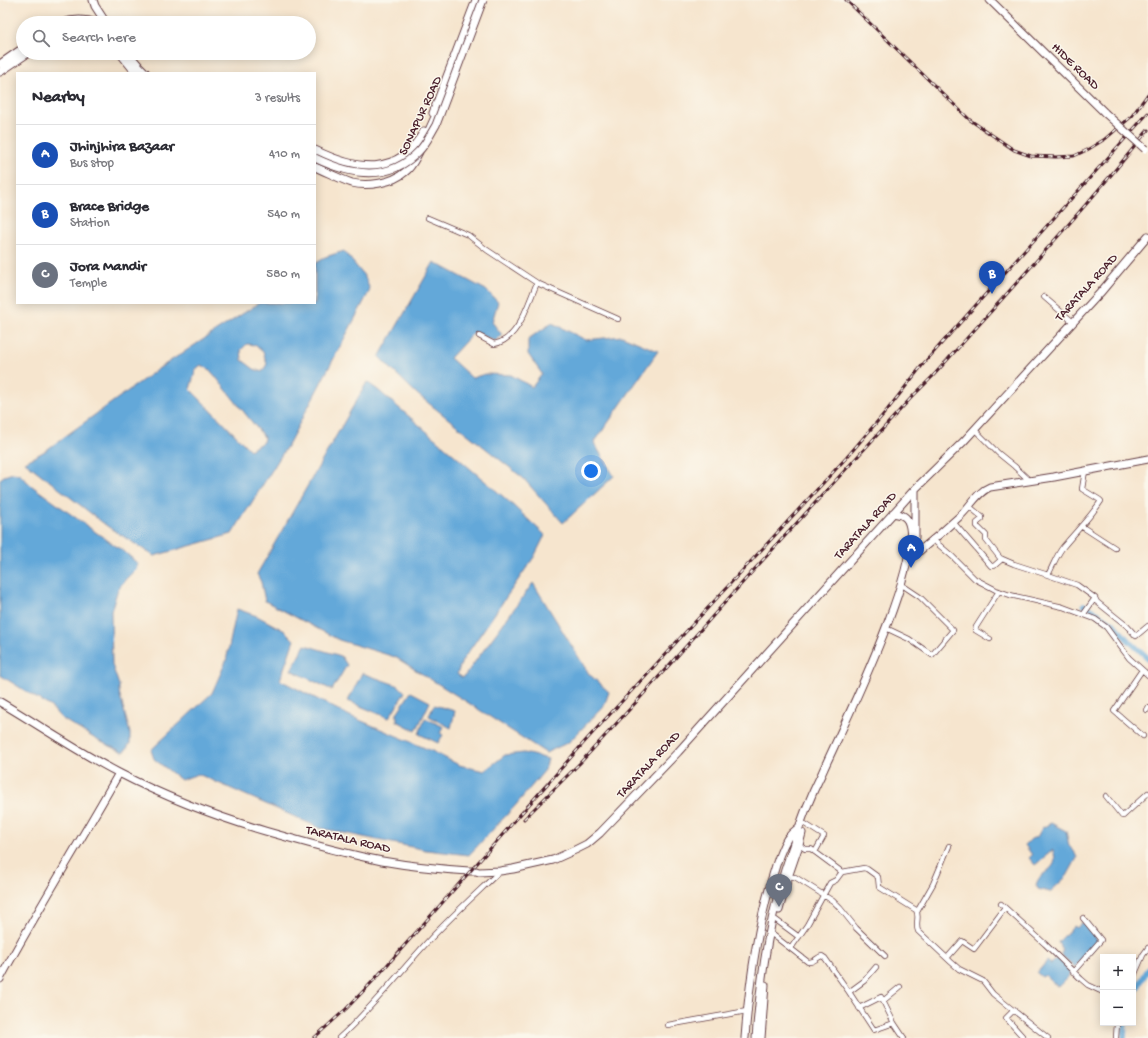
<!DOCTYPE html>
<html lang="en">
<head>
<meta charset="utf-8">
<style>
	:root { --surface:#fff; --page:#f2f2f3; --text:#2b2b33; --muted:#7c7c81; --line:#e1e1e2; --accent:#d1495b }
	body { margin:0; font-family:"Gochi Hand",sans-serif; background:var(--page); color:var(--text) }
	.controls { position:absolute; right:12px; bottom:12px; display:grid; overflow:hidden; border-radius:0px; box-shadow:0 2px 10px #0003 }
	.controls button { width:36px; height:36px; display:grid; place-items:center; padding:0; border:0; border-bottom:1px solid var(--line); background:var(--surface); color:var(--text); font:20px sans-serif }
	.you { position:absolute; left:591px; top:471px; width:14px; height:14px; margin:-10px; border:3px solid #fff; border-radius:50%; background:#1a73e8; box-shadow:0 0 0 6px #1a73e833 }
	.badge { display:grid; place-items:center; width:26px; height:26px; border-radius:50%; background:var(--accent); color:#fff; font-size:13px; font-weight:700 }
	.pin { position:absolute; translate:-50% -33px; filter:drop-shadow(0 1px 2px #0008) }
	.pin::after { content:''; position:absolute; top:21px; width:14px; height:12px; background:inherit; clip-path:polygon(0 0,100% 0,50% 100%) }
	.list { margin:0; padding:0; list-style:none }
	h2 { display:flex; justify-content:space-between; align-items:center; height:52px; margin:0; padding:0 16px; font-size:17px }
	h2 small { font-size:13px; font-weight:400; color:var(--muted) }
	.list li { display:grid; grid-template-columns:26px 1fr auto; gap:12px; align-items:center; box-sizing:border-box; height:60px; padding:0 16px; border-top:1px solid var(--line) }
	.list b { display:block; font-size:15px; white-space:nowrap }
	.list p { margin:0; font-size:13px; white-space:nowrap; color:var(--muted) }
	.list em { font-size:13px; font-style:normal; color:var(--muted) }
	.icon { flex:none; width:22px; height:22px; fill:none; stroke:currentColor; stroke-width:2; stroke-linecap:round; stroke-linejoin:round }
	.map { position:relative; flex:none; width:1148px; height:1038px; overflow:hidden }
	.search { position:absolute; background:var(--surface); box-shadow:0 2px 10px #0003; left:16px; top:16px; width:300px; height:44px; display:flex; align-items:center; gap:10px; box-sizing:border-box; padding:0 14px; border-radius:22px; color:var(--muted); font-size:15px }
	.panel { position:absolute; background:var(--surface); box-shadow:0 2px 10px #0003; left:16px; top:72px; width:300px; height:232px; border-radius:0px }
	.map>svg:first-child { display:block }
	.water { fill:#64a8d9; stroke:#576482; fill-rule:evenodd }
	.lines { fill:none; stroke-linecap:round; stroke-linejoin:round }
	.canal { stroke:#64a8d9; stroke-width:5.5 }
	.street-casing { stroke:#643d43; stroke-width:6 }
	.secondary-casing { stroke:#643d43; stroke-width:9 }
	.street { stroke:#fff; stroke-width:4.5 }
	.secondary { stroke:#fff; stroke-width:7 }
	.rail-casing { stroke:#4a1f2b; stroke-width:3 }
	.rail { stroke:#fbf7ec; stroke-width:1.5; stroke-dasharray:4.5; stroke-linecap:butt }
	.secondary-bridge-casing { stroke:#643d43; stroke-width:9; stroke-linecap:butt }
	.secondary-bridge { stroke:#fff; stroke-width:7 }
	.labels { text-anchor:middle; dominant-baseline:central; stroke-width:3; stroke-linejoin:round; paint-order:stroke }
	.street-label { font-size:13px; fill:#4a1f2b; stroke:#fbf7ec }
</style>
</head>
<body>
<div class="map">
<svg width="1148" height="1038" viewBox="0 0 1148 1038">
	<rect width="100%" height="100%" fill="#fbf7ec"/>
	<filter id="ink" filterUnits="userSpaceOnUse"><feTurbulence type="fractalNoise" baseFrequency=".025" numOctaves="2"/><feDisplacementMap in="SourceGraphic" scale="8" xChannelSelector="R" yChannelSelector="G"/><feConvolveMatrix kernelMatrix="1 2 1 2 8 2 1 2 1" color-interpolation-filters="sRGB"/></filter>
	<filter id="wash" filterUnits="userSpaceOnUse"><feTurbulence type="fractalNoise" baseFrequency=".012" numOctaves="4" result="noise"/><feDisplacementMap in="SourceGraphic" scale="16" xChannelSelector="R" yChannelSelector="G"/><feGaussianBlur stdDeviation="0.9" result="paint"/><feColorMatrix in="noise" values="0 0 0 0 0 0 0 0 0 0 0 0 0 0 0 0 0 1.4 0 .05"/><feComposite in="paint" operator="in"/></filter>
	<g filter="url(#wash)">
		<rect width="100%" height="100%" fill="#f6e5ce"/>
		<path class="water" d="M344 251 365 277 370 290 289 443 232 534 154 556 107 526 25 462 45 451 158 369 259 303H315V264L325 257ZM247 344 255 345 263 352 267 364 262 372 254 369 242 360 241 350ZM201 365 209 369 215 376 264 437 263 442 250 450 190 389 196 369Z
			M434 262 486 290 498 302 492 322 502 335 495 341 474 332 450 358 472 378 485 374 511 375 532 387 542 374 528 354V339L552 323 586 340 622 336 658 351 594 443 614 476 563 523 523 478 417 394 379 357Z
			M367 382 378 390 506 499 545 535 534 557 462 661 457 674 463 678 533 583 589 674 609 692 604 706 569 742 546 753 467 702 395 657 339 640 265 601 261 582 257 574Z
			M13 473 19 474 32 486 94 531 126 553 138 564 136 569 125 580 118 589 111 611 112 665 119 685V692L130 733V743L126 750 123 752 99 741 69 723 61 718 51 707 0 675V479L4 476Z
			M237 609 257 616 285 631 294 640 280 680 350 716 432 751 459 765 484 771 505 755 524 753 548 759 545 770 515 806 469 855 426 850 320 828 198 774 181 780 154 759 151 750 212 693 226 661Z
			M305 645 341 656 347 665 332 690 291 670Z
			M362 673 399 686 405 692 389 718 348 701Z
			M411 692 430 702 416 731 397 721V713Z
			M434 705 455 711 451 728 429 716Z
			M425 718 444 727 440 733 443 735 438 743 419 734Z
			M1051 823 1066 831 1069 846 1074 851 1077 858 1067 876 1050 892 1038 889 1036 885C1040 869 1061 872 1053 850L1035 865 1029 858 1032 855 1025 845 1031 839 1037 837 1042 828Z
			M1082 922 1095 934 1098 944 1075 967 1061 955 1062 950 1058 942 1074 926 1077 928Z
			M1058 957 1073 972 1058 987 1045 975 1042 977 1037 973 1047 961 1051 964Z"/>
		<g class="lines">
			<path class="canal" d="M1084 605 1113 623 1127 639 1148 658
				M1133 996 1148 969
				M1124 1038 1125 1023"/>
		</g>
	</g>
	<g filter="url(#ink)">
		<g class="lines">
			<defs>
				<path id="street" d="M428 218 468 235 487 250 537 283 618 319
					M1044 297 1073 322
					M479 336 494 344C519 340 528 303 537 283
					M975 430 998 453 1014 466 1030 481
					M969 506 982 517V519L977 523V526L986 535V540L1000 558 1014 564 1048 575C1053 566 1056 556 1063 547 1075 532 1090 518 1101 501L1100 500 1082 489 1085 471
					M953 522 991 566H994L1002 559
					M1081 526 1115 548
					M932 539 953 557 975 579 996 590 1010 595 1063 607 1095 619 1106 627 1129 658 1148 675
					M1048 575 1077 585 1095 598 1097 602 1127 626 1136 636 1148 626
					M1083 615 1095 598
					M890 630 909 639 932 655 953 630 920 597 905 587
					M990 639 975 630 976 627 999 591
					M1142 670 1114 711 1143 736
					M1147 710 1148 708
					M1106 796 1122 816H1123L1148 793
					M805 824 824 836 815 852
					M799 845 805 849H811L842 872
					M788 877H795L833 901 840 908 856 928 885 956
					M1001 904 1045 944 1081 979 1088 985 1103 992
					M917 912 933 884 949 846
					M776 920 799 937
					M773 935 808 962C814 963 817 957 822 956L825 958 849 992 874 1030 894 1023
					M791 948 807 925 830 883 836 880 842 872 864 868 867 869 878 877 879 887 916 910C920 916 915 923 918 931L951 962 959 969 983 981 993 994 1048 1038
					M947 958 962 941 974 949 1005 908
					M1073 972 1101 940 1083 918
					M1133 978 1143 955 1148 948
					M849 992 864 981 876 967
					M883 1001 900 987
					M859 1008 881 997 894 1023 904 1038
					M1014 1010 1006 1018 1024 1038
					M668 1025 747 1011
					M339 1038C369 1011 395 978 422 948 446 921 474 896 500 871
					M1116 1038 1117 1023"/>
				<path id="secondary" d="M93 0 95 6 106 23
					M990 0 1105 113
					M62 23C74 19 85 19 97 23
					M120 53 136 73
					M128 53 139 66 146 73
					M0 64 23 48
					M0 72 28 53
					M433 113 476 0
					M425 139 439 108
					M315 150C356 170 398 178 424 131
					M315 167C327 172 340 179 352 183 367 187 393 183 405 172 412 167 415 159 419 152
					M915 537V489
					M913 556 917 553C932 541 946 529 960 516 970 507 977 492 990 487L1054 477 1148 459
					M0 702C39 725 78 752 119 773 165 797 215 816 265 831 303 842 342 853 382 861 410 866 439 869 469 871H476L479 872 500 871 513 869 553 860 575 850 587 844 600 833 678 752 915 489 964 441 1100 293 1148 236
					M779 910 788 877 799 845 802 833
					M0 979C38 909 80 842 119 773
					M745 1038C749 985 756 933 771 882 775 868 779 852 787 839 790 835 794 831 798 828
					M756 1038C761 972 770 911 792 849 800 823 810 797 822 773 841 730 926 560 908 521 905 515 899 514 893 513
					M761 1038 765 985"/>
			</defs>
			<use href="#street" class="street-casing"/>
			<use href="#secondary" class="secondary-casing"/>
			<use href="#street" class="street"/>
			<use href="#secondary" class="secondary"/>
			<defs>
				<path id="rail" d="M846 0 970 120 1014 150 1031 156 1056 157 1074 156 1087 150 1105 139 1132 116 1148 94
					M524 819 580 763 639 699 752 572 911 398 932 377C1005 295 1080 215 1148 130
					M314 1038 346 1009 373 981 588 738 847 457 888 409 924 363 1148 113"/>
			</defs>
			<use href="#rail" class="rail-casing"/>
			<use href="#rail" class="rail"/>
			<defs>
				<path id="secondary-bridge" d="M1105 113 1145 149
					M315 158C350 175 389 183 419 151 426 144 430 135 436 125L483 0"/>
			</defs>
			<use href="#secondary-bridge" class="secondary-bridge-casing"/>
			<use href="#secondary-bridge" class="secondary-bridge"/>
		</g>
	</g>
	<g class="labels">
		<g class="street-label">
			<text transform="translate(1075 67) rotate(44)">HIDE ROAD</text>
			<text transform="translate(421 116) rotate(-65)">SONAPUR ROAD</text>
			<text transform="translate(1087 288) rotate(-48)">TARATALA ROAD</text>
			<text transform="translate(866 526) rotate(-48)">TARATALA ROAD</text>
			<text transform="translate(649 765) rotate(-47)">TARATALA ROAD</text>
			<text transform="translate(348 840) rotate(13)">TARATALA ROAD</text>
		</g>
	</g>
</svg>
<div class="controls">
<button>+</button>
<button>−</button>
</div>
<div class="you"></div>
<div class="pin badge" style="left:911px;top:568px;background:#1a4fb4">A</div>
<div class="pin badge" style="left:992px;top:294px;background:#1a4fb4">B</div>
<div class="pin badge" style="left:779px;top:907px;background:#6b7280">C</div>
<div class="search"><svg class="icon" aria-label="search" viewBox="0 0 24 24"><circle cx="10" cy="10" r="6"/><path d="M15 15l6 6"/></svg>Search here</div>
<section class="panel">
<h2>Nearby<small>3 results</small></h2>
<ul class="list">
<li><span class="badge" style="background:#1a4fb4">A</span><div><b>Jhinjhira Bazaar</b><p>Bus stop</p></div><em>410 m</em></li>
<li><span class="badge" style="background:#1a4fb4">B</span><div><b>Brace Bridge</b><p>Station</p></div><em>540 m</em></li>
<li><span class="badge" style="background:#6b7280">C</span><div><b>Jora Mandir</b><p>Temple</p></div><em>580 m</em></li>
</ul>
</section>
</div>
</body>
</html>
